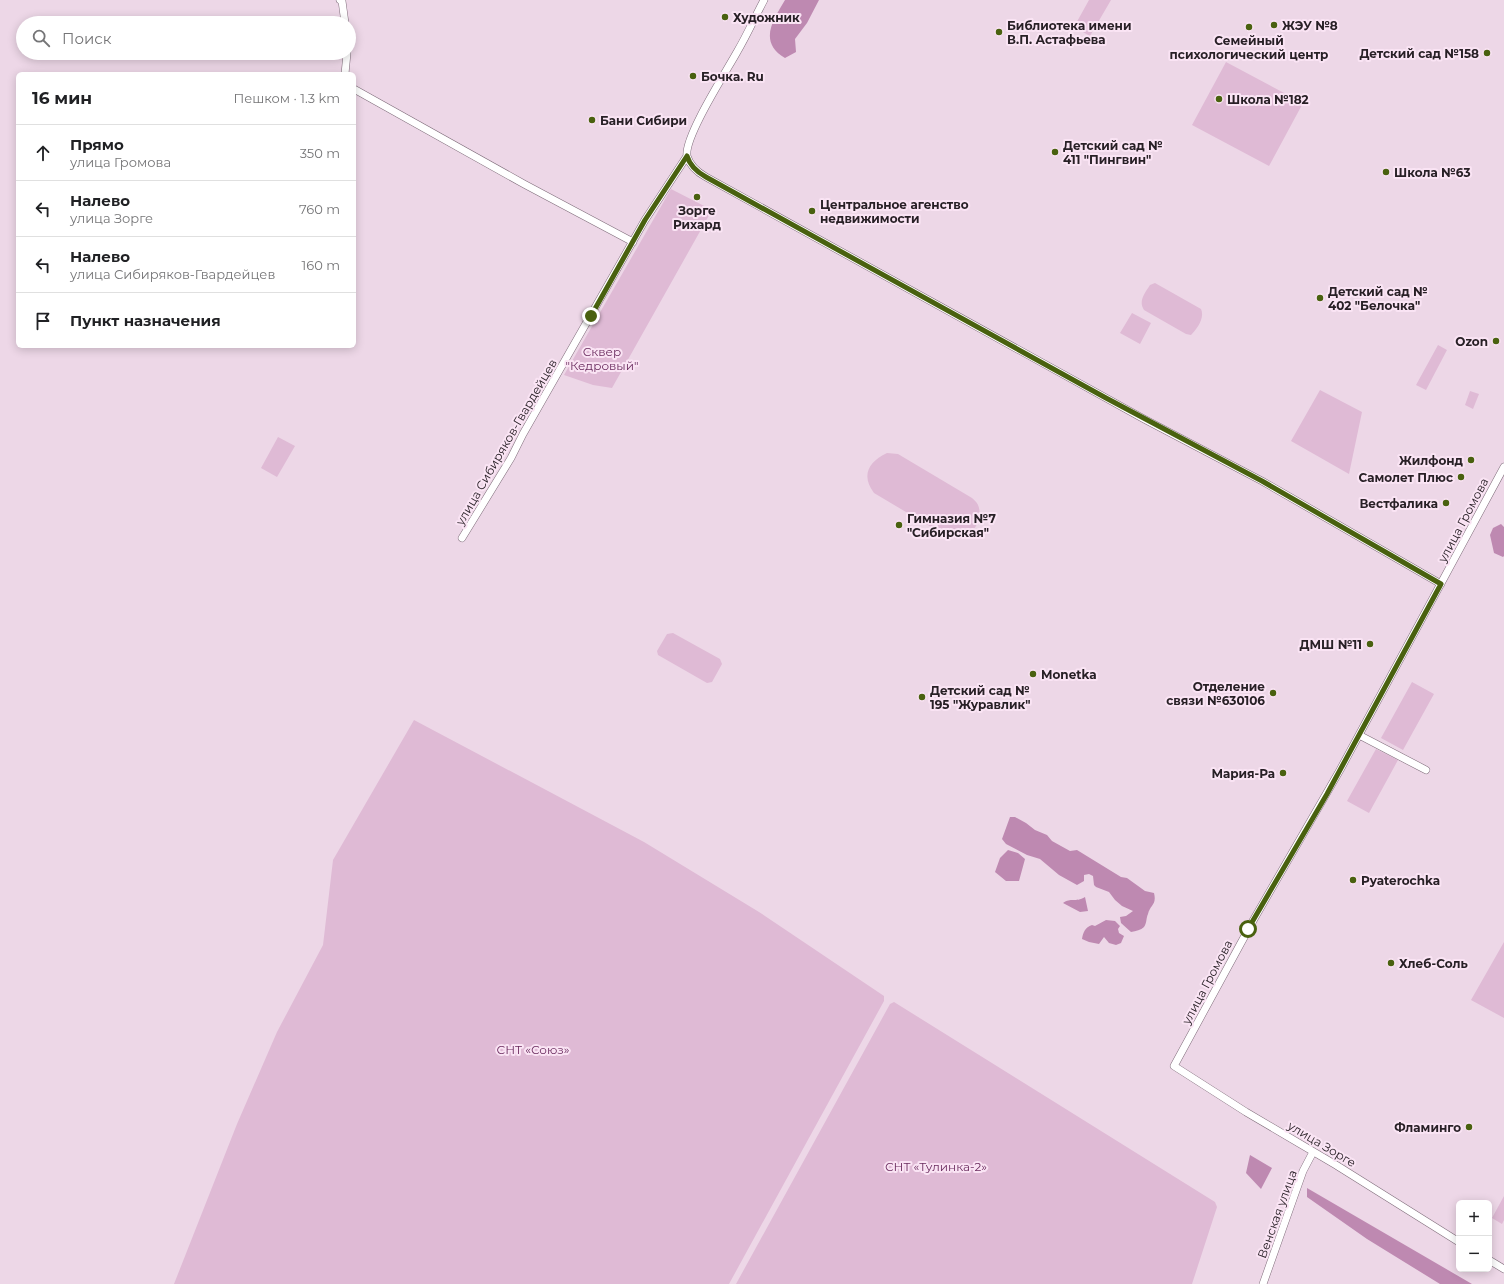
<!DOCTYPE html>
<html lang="ru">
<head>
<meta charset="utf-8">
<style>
	:root { --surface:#fff; --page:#f6f6f6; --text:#202124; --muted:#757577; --line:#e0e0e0 }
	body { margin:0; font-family:Montserrat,sans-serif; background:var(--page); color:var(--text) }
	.controls { position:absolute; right:12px; bottom:12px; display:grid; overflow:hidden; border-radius:6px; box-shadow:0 2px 10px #0003 }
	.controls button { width:36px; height:36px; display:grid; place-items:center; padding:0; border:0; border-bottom:1px solid var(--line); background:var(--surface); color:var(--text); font:20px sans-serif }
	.stop { position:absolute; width:12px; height:12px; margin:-9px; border:3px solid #49610f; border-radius:50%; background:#fff }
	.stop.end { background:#49610f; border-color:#fff; box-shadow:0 1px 4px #0008 }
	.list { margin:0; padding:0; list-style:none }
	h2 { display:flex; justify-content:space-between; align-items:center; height:52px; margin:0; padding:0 16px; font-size:17px }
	h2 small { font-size:13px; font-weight:400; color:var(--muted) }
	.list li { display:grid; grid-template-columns:26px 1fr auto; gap:12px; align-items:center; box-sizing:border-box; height:56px; padding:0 16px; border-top:1px solid var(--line) }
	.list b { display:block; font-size:15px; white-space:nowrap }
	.list p { margin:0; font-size:13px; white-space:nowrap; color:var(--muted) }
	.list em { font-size:13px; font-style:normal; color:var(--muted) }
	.icon { flex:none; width:22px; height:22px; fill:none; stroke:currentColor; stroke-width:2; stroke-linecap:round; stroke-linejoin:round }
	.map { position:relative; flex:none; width:1504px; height:1284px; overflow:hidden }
	.search { position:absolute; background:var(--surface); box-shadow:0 2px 10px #0003; left:16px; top:16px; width:340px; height:44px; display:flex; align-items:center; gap:10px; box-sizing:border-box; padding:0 14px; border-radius:22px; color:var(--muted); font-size:15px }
	.panel { position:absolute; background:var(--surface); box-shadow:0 2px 10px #0003; left:16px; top:72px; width:340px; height:276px; border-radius:6px }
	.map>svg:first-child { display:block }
	.green { fill:#dfbad5 }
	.forest { fill:#be89b1 }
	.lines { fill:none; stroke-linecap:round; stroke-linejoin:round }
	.minor-casing { stroke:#7e6b79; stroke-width:8 }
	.minor { stroke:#fff; stroke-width:7 }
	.route { stroke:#49610f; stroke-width:5 }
	.poi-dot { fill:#49610f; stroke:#fae4f4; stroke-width:1.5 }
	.labels { text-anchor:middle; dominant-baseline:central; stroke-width:4; stroke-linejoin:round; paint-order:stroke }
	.poi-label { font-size:12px; font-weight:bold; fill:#282026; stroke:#fae4f4; text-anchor:start }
	.park-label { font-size:12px; fill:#692a5d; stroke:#fae4f4 }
	.street-label { font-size:12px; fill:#282026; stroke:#fae4f4 }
</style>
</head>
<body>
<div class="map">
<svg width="1504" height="1284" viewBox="0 0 1504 1284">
	<rect width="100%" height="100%" fill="#edd7e7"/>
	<path class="green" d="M1089 0H1111L1090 36 1074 27Z
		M1226 62 1303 103 1269 166 1192 125Z
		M671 189 712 210 612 388 593 385 564 375Z
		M1155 283 1201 309C1205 318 1197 329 1191 335L1186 334 1144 310C1138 301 1145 293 1150 285Z
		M1132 313 1151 323 1140 344 1120 333Z
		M1438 345 1447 350 1426 390 1416 385Z
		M1320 390 1362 412 1349 474 1291 441Z
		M1470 391 1479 394 1473 409 1465 405Z
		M278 437 295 446 277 477 261 468Z
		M887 453 898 454 972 498C974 500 977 502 978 505 984 518 972 539 958 539 955 538 951 537 948 537L874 493C861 476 868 462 887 453Z
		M673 633 720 659 722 664 712 682 707 683 658 655 657 651 667 634Z
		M1412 682 1434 694 1403 750 1381 738Z
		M414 720 644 842 759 912 884 996V1001L729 1284H174L237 1124 277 1032 323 945 333 860Z
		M1376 749 1398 760 1369 813 1347 801Z
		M1504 942V1018L1471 1000Z
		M894 1002 1215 1202 1217 1207 1192 1284H736L890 1004Z
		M1504 1196V1220L1502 1224 1492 1218Z"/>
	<path class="forest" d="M785 0H819L807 23 795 39 796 52 785 58C758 42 773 20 785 0Z
		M1501 524 1504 527V556L1503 557 1494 553 1490 535 1493 528Z
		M1010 817H1015L1026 823 1035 830 1047 835 1052 841 1070 851 1077 850 1121 877 1127 878 1145 891 1154 893C1157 905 1150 905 1148 914 1146 918 1147 923 1144 927 1141 930 1136 931 1131 932L1121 923 1120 917 1126 916 1133 911 1122 906 1115 900 1109 892 1096 887 1094 885 1093 876 1089 874 1084 875V881L1077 885 1059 875 1040 859 1027 855 1006 844 1002 839Z
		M1008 850 1018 853 1025 859 1019 881H1006L995 872 1000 858Z
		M1085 897 1088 911 1080 912 1063 903C1071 897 1075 903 1085 897Z
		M1106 920 1115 921 1120 926 1118 929 1119 933 1124 936 1121 943 1116 945 1109 943 1104 937 1099 944 1089 942 1082 939C1083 933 1085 927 1092 925L1095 926Z
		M1250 1155 1272 1168 1261 1189 1246 1173Z
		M1307 1188 1472 1284H1440L1367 1239 1307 1197Z"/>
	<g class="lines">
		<defs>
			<path id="minor" d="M340 0 342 1 345 23
				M345 74 347 53
				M354 89 524 184 633 242
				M687 156C690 166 697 172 706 177L1144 419 1262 481 1441 584
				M462 538 511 458 523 434 645 220 687 156C684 137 726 72 737 52 747 35 755 17 764 0
				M1359 735 1426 770
				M1459 1242 1336 1165 1246 1112 1174 1066 1254 919 1340 770 1504 467
				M1489 1260 1504 1269
				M1263 1284 1303 1171 1313 1152"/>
		</defs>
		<use href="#minor" class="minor-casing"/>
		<use href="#minor" class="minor"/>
	</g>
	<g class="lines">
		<path class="route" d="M591 316 645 220 687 156C690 166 697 172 706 177L1106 398 1262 481 1441 584 1327 794 1248 929"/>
	</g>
	<g class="poi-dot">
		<circle cx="725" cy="17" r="4"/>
		<circle cx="1274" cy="25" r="4"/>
		<circle cx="1249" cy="27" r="4"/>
		<circle cx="999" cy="32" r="4"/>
		<circle cx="1487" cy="53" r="4"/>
		<circle cx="693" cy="76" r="4"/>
		<circle cx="1219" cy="99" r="4"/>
		<circle cx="592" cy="120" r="4"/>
		<circle cx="1055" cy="152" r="4"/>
		<circle cx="1386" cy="172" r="4"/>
		<circle cx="697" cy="197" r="4"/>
		<circle cx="812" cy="211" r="4"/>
		<circle cx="1320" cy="298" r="4"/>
		<circle cx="1496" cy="341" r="4"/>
		<circle cx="1471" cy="460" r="4"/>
		<circle cx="1461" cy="477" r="4"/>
		<circle cx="1446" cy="503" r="4"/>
		<circle cx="899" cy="525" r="4"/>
		<circle cx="1370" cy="644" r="4"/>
		<circle cx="1033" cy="674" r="4"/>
		<circle cx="1273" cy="693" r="4"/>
		<circle cx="922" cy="697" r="4"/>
		<circle cx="1283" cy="773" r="4"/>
		<circle cx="1353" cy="880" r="4"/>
		<circle cx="1391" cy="963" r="4"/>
		<circle cx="1469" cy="1127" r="4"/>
	</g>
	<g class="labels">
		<g class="poi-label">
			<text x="733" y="17">Художник</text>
			<text x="1007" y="25">Библиотека имени<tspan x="1007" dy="14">В.П. Астафьева</tspan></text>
			<text x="1282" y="25">ЖЭУ №8</text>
			<text x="1249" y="40" text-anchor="middle">Семейный<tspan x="1249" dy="14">психологический центр</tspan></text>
			<text x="1479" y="53" text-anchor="end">Детский сад №158</text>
			<text x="701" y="76">Бочка. Ru</text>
			<text x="1227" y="99">Школа №182</text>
			<text x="600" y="120">Бани Сибири</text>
			<text x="1063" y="145">Детский сад №<tspan x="1063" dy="14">411 "Пингвин"</tspan></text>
			<text x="1394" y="172">Школа №63</text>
			<text x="820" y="204">Центральное агенство<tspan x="820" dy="14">недвижимости</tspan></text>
			<text x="697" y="210" text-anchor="middle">Зорге<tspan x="697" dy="14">Рихард</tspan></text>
			<text x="1328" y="291">Детский сад №<tspan x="1328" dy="14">402 "Белочка"</tspan></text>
			<text x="1488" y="341" text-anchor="end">Ozon</text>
			<text x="1463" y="460" text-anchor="end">Жилфонд</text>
			<text x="1453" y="477" text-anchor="end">Самолет Плюс</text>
			<text x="1438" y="503" text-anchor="end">Вестфалика</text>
			<text x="907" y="518">Гимназия №7<tspan x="907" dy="14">"Сибирская"</tspan></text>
			<text x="1362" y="644" text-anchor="end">ДМШ №11</text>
			<text x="1041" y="674">Monetka</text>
			<text x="1265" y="686" text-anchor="end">Отделение<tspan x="1265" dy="14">связи №630106</tspan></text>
			<text x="930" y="690">Детский сад №<tspan x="930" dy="14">195 "Журавлик"</tspan></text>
			<text x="1275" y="773" text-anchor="end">Мария-Ра</text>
			<text x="1361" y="880">Pyaterochka</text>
			<text x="1399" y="963">Хлеб-Соль</text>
			<text x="1461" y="1127" text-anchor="end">Фламинго</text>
		</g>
		<g class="park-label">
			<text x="602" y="351">Сквер<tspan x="602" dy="14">"Кедровый"</tspan></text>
			<text x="533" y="1049">СНТ «Союз»</text>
			<text x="936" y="1166">СНТ «Тулинка-2»</text>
		</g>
		<g class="street-label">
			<text transform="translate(506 442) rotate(-60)">улица Сибиряков-Гвардейцев</text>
			<text transform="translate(1463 520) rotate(-62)">улица Громова</text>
			<text transform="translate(1207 982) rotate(-62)">улица Громова</text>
			<text transform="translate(1322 1144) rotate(31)">улица Зорге</text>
			<text transform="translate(1277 1214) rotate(-70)">Венская улица</text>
		</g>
	</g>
</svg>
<div class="controls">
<button>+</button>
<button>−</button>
</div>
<div class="stop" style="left:1248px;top:929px"></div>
<div class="stop end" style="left:591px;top:316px"></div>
<div class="search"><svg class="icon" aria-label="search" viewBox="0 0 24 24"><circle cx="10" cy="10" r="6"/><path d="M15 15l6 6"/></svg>Поиск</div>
<section class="panel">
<h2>16 мин<small>Пешком · 1.3 km</small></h2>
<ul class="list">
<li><svg class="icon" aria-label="ahead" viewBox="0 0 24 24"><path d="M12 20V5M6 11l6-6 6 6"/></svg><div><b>Прямо</b><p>улица Громова</p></div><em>350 m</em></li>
<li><svg class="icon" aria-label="left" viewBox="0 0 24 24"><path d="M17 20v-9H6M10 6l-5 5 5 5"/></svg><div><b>Налево</b><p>улица Зорге</p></div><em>760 m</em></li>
<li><svg class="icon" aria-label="left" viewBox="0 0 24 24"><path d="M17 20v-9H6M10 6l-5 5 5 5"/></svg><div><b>Налево</b><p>улица Сибиряков-Гвардейцев</p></div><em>160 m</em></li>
<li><svg class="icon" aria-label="arrive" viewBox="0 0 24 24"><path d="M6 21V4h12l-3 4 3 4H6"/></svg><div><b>Пункт назначения</b></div></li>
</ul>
</section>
</div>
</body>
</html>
